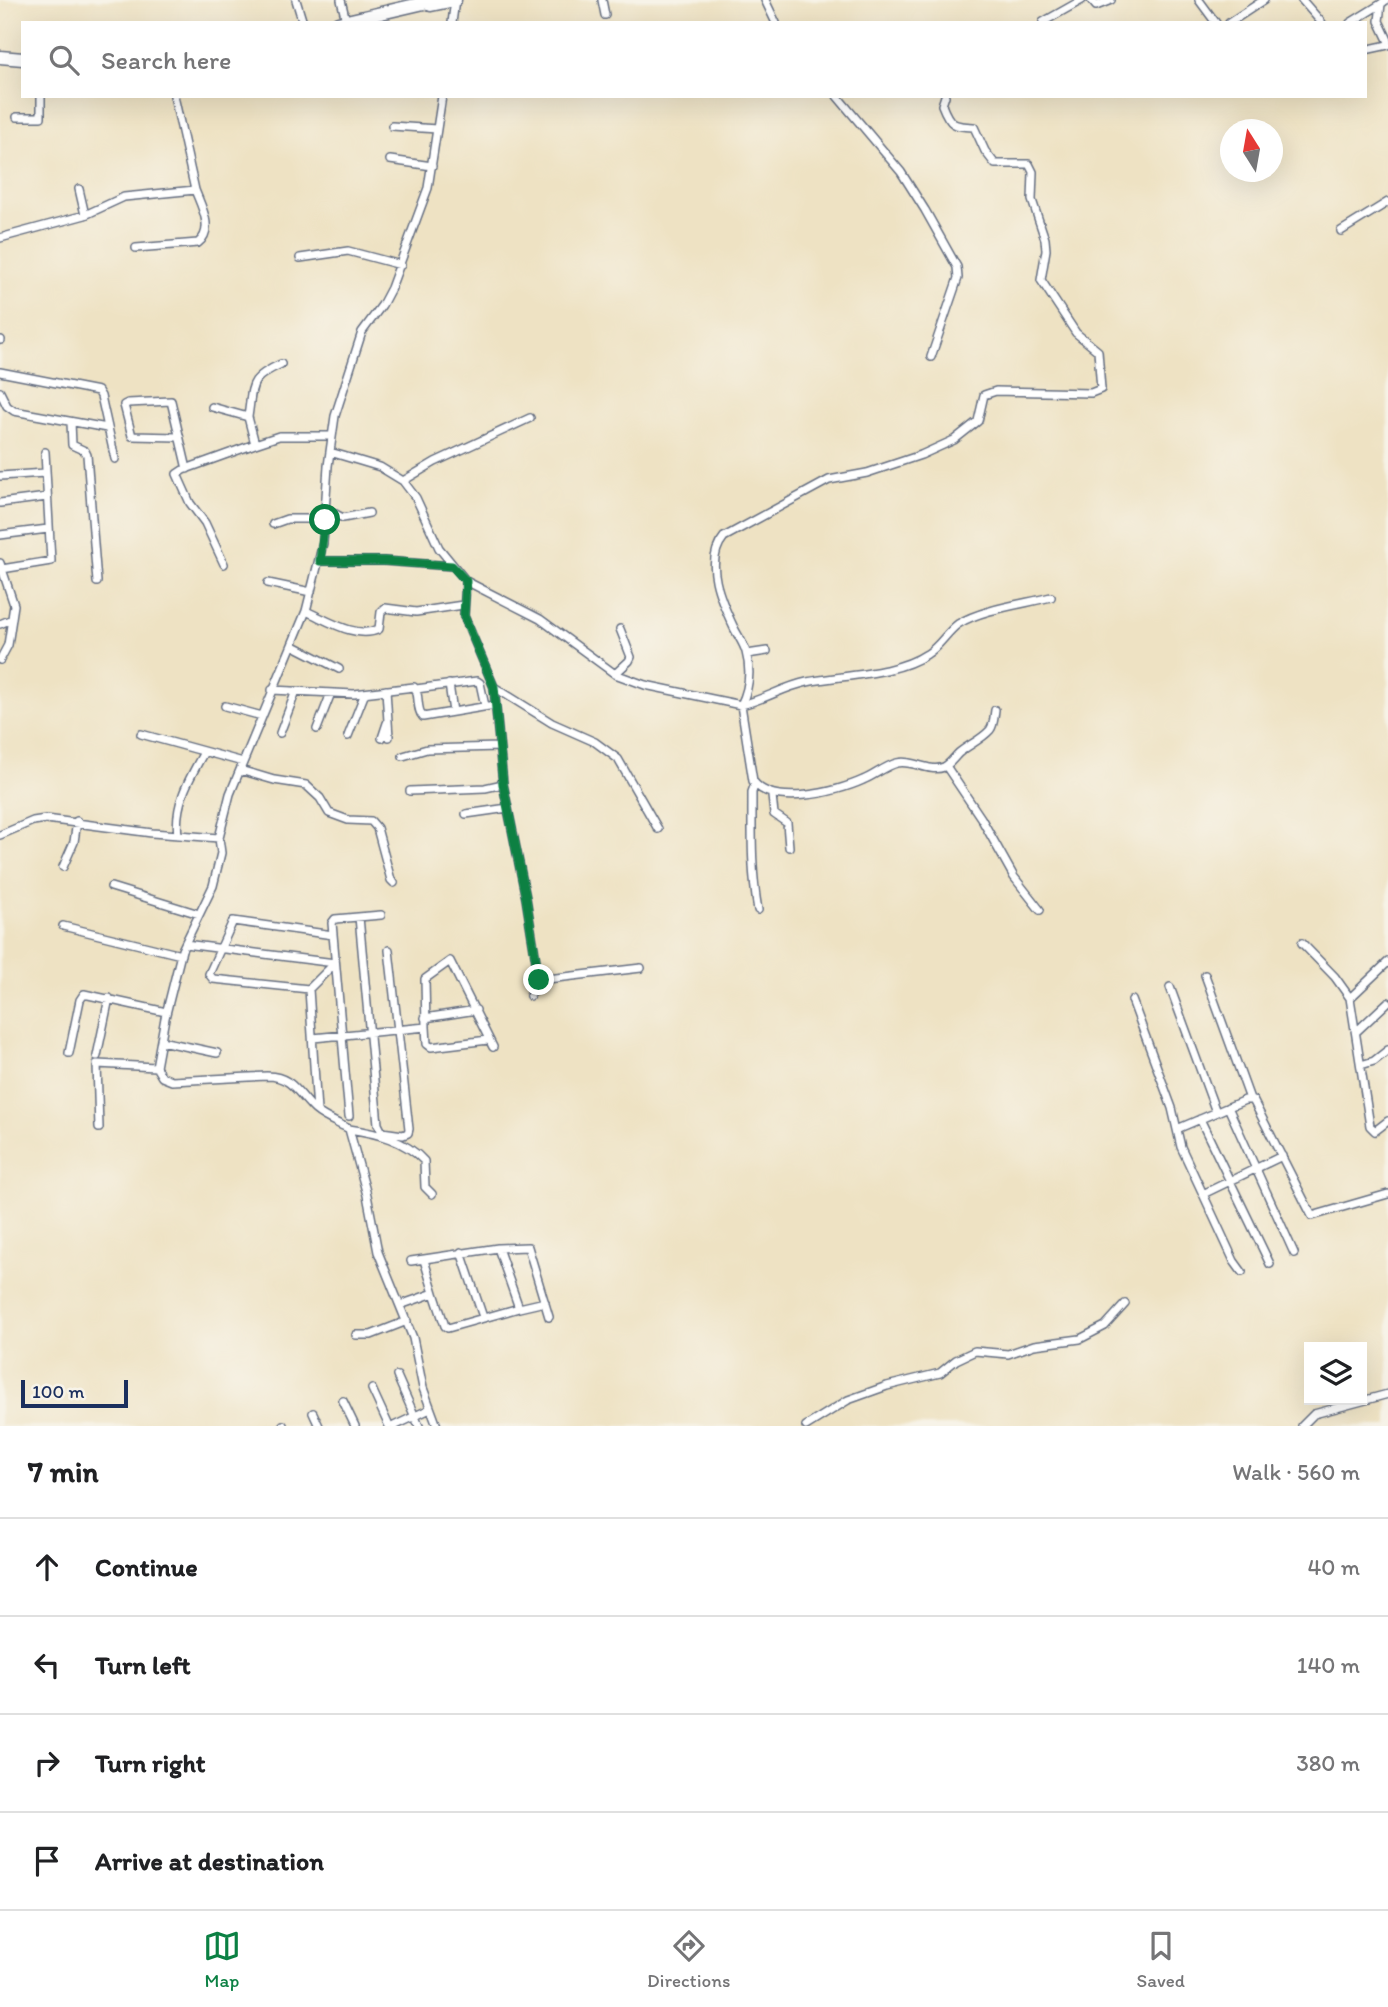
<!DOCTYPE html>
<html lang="en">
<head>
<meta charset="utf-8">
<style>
	:root { --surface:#fff; --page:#f6f6f6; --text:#202124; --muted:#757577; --line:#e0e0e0; --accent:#0b8043 }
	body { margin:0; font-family:Itim,sans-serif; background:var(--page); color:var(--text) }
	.controls { position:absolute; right:21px; bottom:21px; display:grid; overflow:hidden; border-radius:0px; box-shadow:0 7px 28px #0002 }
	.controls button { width:63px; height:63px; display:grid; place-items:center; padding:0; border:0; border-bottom:2px solid var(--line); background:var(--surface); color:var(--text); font:35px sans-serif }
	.compass { position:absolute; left:1220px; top:119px; width:63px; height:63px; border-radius:50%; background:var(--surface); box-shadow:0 7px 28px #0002; rotate:349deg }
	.scale { position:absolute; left:21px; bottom:18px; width:107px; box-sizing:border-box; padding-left:7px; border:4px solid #1b2f5e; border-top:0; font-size:19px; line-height:24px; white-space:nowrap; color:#1b2f5e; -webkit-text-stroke:5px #f7f3e8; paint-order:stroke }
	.stop { position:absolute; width:21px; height:21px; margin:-16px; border:5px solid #0b8043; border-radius:50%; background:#fff }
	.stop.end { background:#0b8043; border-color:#fff; box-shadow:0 2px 7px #0008 }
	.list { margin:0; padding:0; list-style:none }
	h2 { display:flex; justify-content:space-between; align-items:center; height:91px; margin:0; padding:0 28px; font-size:30px }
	h2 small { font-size:23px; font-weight:400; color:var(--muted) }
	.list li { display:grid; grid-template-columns:46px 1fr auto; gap:21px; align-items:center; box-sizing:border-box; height:98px; padding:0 28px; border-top:2px solid var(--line) }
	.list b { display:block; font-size:26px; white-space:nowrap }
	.list em { font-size:23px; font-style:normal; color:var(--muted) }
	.icon { flex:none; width:38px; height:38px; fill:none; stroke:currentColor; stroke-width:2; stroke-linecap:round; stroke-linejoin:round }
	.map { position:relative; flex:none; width:1388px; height:1426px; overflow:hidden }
	.search { position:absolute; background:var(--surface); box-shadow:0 7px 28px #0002; left:21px; right:21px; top:21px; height:77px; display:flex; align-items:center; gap:18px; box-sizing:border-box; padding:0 24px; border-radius:0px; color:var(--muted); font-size:26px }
	.sheet { height:483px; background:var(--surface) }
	nav { display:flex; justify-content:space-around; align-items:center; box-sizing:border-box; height:98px; border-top:2px solid var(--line); background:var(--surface); font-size:19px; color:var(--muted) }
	nav a { display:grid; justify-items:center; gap:4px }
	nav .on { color:var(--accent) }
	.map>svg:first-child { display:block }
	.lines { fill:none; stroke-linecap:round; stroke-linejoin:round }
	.minor-casing { stroke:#656e81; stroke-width:10 }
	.trunk-casing { stroke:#656e81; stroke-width:15 }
	.minor { stroke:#fff; stroke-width:7 }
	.trunk { stroke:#fff; stroke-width:12 }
	.route { stroke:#0b8043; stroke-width:9 }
</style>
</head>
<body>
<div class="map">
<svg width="1388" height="1426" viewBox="0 0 1388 1426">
	<rect width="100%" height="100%" fill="#f7f3e8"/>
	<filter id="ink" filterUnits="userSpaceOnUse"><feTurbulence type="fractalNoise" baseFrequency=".0143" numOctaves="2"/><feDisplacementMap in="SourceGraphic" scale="14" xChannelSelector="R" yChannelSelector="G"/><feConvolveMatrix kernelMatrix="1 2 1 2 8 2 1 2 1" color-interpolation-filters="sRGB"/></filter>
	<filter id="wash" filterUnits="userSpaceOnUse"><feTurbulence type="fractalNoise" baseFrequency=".00686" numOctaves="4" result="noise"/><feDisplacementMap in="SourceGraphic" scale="28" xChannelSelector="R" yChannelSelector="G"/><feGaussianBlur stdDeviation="1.57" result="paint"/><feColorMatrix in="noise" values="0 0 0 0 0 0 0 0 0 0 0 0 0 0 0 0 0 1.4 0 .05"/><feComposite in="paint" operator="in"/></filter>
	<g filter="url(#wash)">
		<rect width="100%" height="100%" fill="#eee2c3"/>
	</g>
	<g filter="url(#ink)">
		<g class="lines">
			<defs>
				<path id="minor" d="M296 0 303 23
					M341 0 346 21
					M602 0 605 15
					M765 0 776 23
					M1091 0 1096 6 1111 0
					M1199 0 1216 23
					M1302 0 1322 23
					M1386 0 1381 4 1379 21 1388 40
					M1043 22 1082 0
					M452 23 455 0
					M1229 23 1264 0
					M1350 23 1381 4
					M1365 50 1388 45
					M837 96 901 172 925 210 957 267 958 278 931 357
					M17 117H41V96
					M392 126 437 129
					M390 160 432 166
					M79 189 85 215
					M1341 231 1388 202
					M0 238 85 215 124 197 195 190 174 96
					M136 248 198 243C215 230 201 206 195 190
					M300 258 348 251 401 265
					M0 340H1
					M0 372 98 391 101 396 115 459
					M0 392 7 406 14 411 107 428
					M212 407 248 417 255 444 279 436H331
					M248 417C253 384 248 379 281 364
					M71 422 72 445 85 451 87 455 97 582
					M178 437 132 436 124 405 128 403 171 401 187 469
					M330 452 380 467 403 481 416 498 439 548 466 581 540 619 615 674 645 685 741 705C749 689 751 670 746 652 744 644 738 636 734 628 721 601 703 562 724 537L829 480 867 473 921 455 954 440 978 421 984 395 996 391 1091 393 1101 389 1098 351 1076 333 1041 280 1046 250 1045 239 1032 200 1033 172 1029 164H995L985 151 974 127C954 126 950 126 942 105L945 96
					M0 476 45 473
					M403 481 435 462 530 418
					M0 503 47 497
					M326 509 343 518 369 513
					M273 524 287 519H325
					M0 535 48 529
					M320 561H384L452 566
					M0 563 14 605 8 645 0 660
					M224 564 205 523 190 503 177 474 183 470 255 444
					M2 569 51 561 45 452
					M466 581 464 616 494 687 503 784 526 898 539 980 530 996
					M268 583 311 592
					M306 611C327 620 357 640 379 629L381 612 385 608 416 612 463 605
					M0 624 12 619
					M292 645 339 669
					M747 654 767 651
					M615 674 629 661 631 657 620 629
					M449 684 453 712
					M494 687 552 723 595 742 618 759 658 829
					M416 689 477 681 480 683 485 706
					M272 690 354 694 414 687C421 695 415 708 423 717L495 705
					M386 690 389 737
					M225 706 262 716
					M995 710C994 716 994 725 990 730 982 739 969 745 960 752 955 756 950 764 944 767 929 773 912 759 897 763 885 766 874 776 863 780 837 792 772 808 753 781L741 705C764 700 783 687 807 682 842 675 896 675 927 654 939 647 947 632 958 624 982 609 1024 604 1051 597
					M317 729 331 693
					M280 733 296 691
					M141 734 243 762
					M348 736 365 693
					M382 738 387 723
					M403 756 427 749 499 747
					M946 766 981 818 1014 877 1040 910
					M240 770 274 780 306 785 320 798 329 813 348 820 371 821 377 828 391 880 394 883
					M755 784 752 792C752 832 751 871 758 910
					M410 791 485 788 503 784
					M772 796 774 814 787 823 789 847
					M466 814 508 808
					M0 835 33 821 46 819 152 833 219 838
					M178 835C174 804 189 779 204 752
					M63 867 74 842 77 821
					M111 887 199 914
					M359 917 378 1124 382 1132 403 1135 408 1133 409 1129 389 950
					M63 926 181 955
					M333 935 233 921 209 974 213 979 309 989 335 963
					M1302 943 1335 977 1350 998
					M185 944 335 963
					M1388 962 1350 998 1370 1126 1375 1131 1388 1121
					M1205 975 1250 1099
					M539 980 641 968
					M1170 987 1216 1112
					M309 989 317 1111
					M1132 1000 1172 1108 1181 1147 1203 1194
					M425 1018 476 1010
					M426 1027 425 979 450 961 493 1047
					M1357 1031 1388 1002
					M313 1038 426 1027 427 1044 431 1047 488 1040
					M161 1041 217 1053
					M69 1053 80 1000 84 994 166 1012
					M97 1056 109 998
					M1361 1065 1374 1061 1388 1050
					M1228 1107 1294 1253
					M349 1116 332 923 335 919 381 915
					M1200 1119 1270 1264
					M99 1128 97 1064 156 1067
					M349 1129C376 1133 405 1140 424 1161L425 1187 432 1194
					M1177 1129 1245 1100H1253L1312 1216 1388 1194
					M498 1248 528 1247 549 1317
					M461 1252 483 1317
					M411 1261 498 1248 519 1308 448 1328 445 1326 434 1293
					M1242 1272 1234 1261 1203 1194 1282 1156
					M400 1305 434 1293 424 1260
					M519 1308 545 1302
					M356 1335H371L407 1321
					M397 1376 419 1426
					M372 1389 389 1426
					M343 1401 355 1426
					M313 1413 319 1426
					M283 1425V1426
					M394 1426 430 1409
					M437 1426 423 1388 413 1338 378 1252 367 1195 349 1129C338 1123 324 1118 315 1110 298 1094 292 1076 267 1076L172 1081 162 1077 156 1067 165 1018 182 950 213 886 221 853 219 838 230 794 306 611 323 543 328 466 335 416 362 332 382 305 391 288 428 188 442 96
					M806 1426 848 1400 887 1386 940 1373 956 1360 975 1351 1008 1354 1034 1345 1080 1339 1105 1326 1125 1304
					M1302 1426 1314 1414 1388 1394"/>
				<path id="trunk" d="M431 5 455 0
					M338 23 437 0
					M0 57 23 59"/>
			</defs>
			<use href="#minor" class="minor-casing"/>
			<use href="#trunk" class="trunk-casing"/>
			<use href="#minor" class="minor"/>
			<use href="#trunk" class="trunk"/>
		</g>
	</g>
	<g class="lines" filter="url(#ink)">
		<path class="route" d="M325 520 320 561H384L452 566 466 581 464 616 494 687 503 784 526 898 539 980"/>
	</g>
</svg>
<div class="controls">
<button><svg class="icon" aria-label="layers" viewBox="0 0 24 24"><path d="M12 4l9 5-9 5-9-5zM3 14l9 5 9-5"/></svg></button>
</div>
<svg class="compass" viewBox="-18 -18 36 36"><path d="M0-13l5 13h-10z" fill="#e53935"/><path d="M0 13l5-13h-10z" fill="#757577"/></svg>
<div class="scale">100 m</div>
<div class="stop" style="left:325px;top:520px"></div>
<div class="stop end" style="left:539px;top:980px"></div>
<div class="search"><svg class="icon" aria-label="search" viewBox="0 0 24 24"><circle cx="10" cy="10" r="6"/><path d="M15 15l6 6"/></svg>Search here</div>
</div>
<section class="sheet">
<h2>7 min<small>Walk · 560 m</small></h2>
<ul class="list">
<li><svg class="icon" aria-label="ahead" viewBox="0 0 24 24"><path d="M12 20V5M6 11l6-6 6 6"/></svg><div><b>Continue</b></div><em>40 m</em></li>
<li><svg class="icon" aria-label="left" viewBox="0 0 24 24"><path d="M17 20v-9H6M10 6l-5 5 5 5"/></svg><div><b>Turn left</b></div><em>140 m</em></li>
<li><svg class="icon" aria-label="right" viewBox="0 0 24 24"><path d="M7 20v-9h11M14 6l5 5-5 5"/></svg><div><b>Turn right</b></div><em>380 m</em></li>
<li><svg class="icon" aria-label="arrive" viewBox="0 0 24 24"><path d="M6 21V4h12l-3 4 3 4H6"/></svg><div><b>Arrive at destination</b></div></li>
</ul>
</section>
<nav>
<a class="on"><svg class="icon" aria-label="map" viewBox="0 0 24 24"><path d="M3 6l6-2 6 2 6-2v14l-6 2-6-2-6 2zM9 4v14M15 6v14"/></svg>Map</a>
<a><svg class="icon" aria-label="directions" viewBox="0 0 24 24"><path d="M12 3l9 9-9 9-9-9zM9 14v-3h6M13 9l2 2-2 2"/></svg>Directions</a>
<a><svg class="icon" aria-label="saved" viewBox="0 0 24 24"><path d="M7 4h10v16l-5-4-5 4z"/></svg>Saved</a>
</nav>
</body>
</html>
